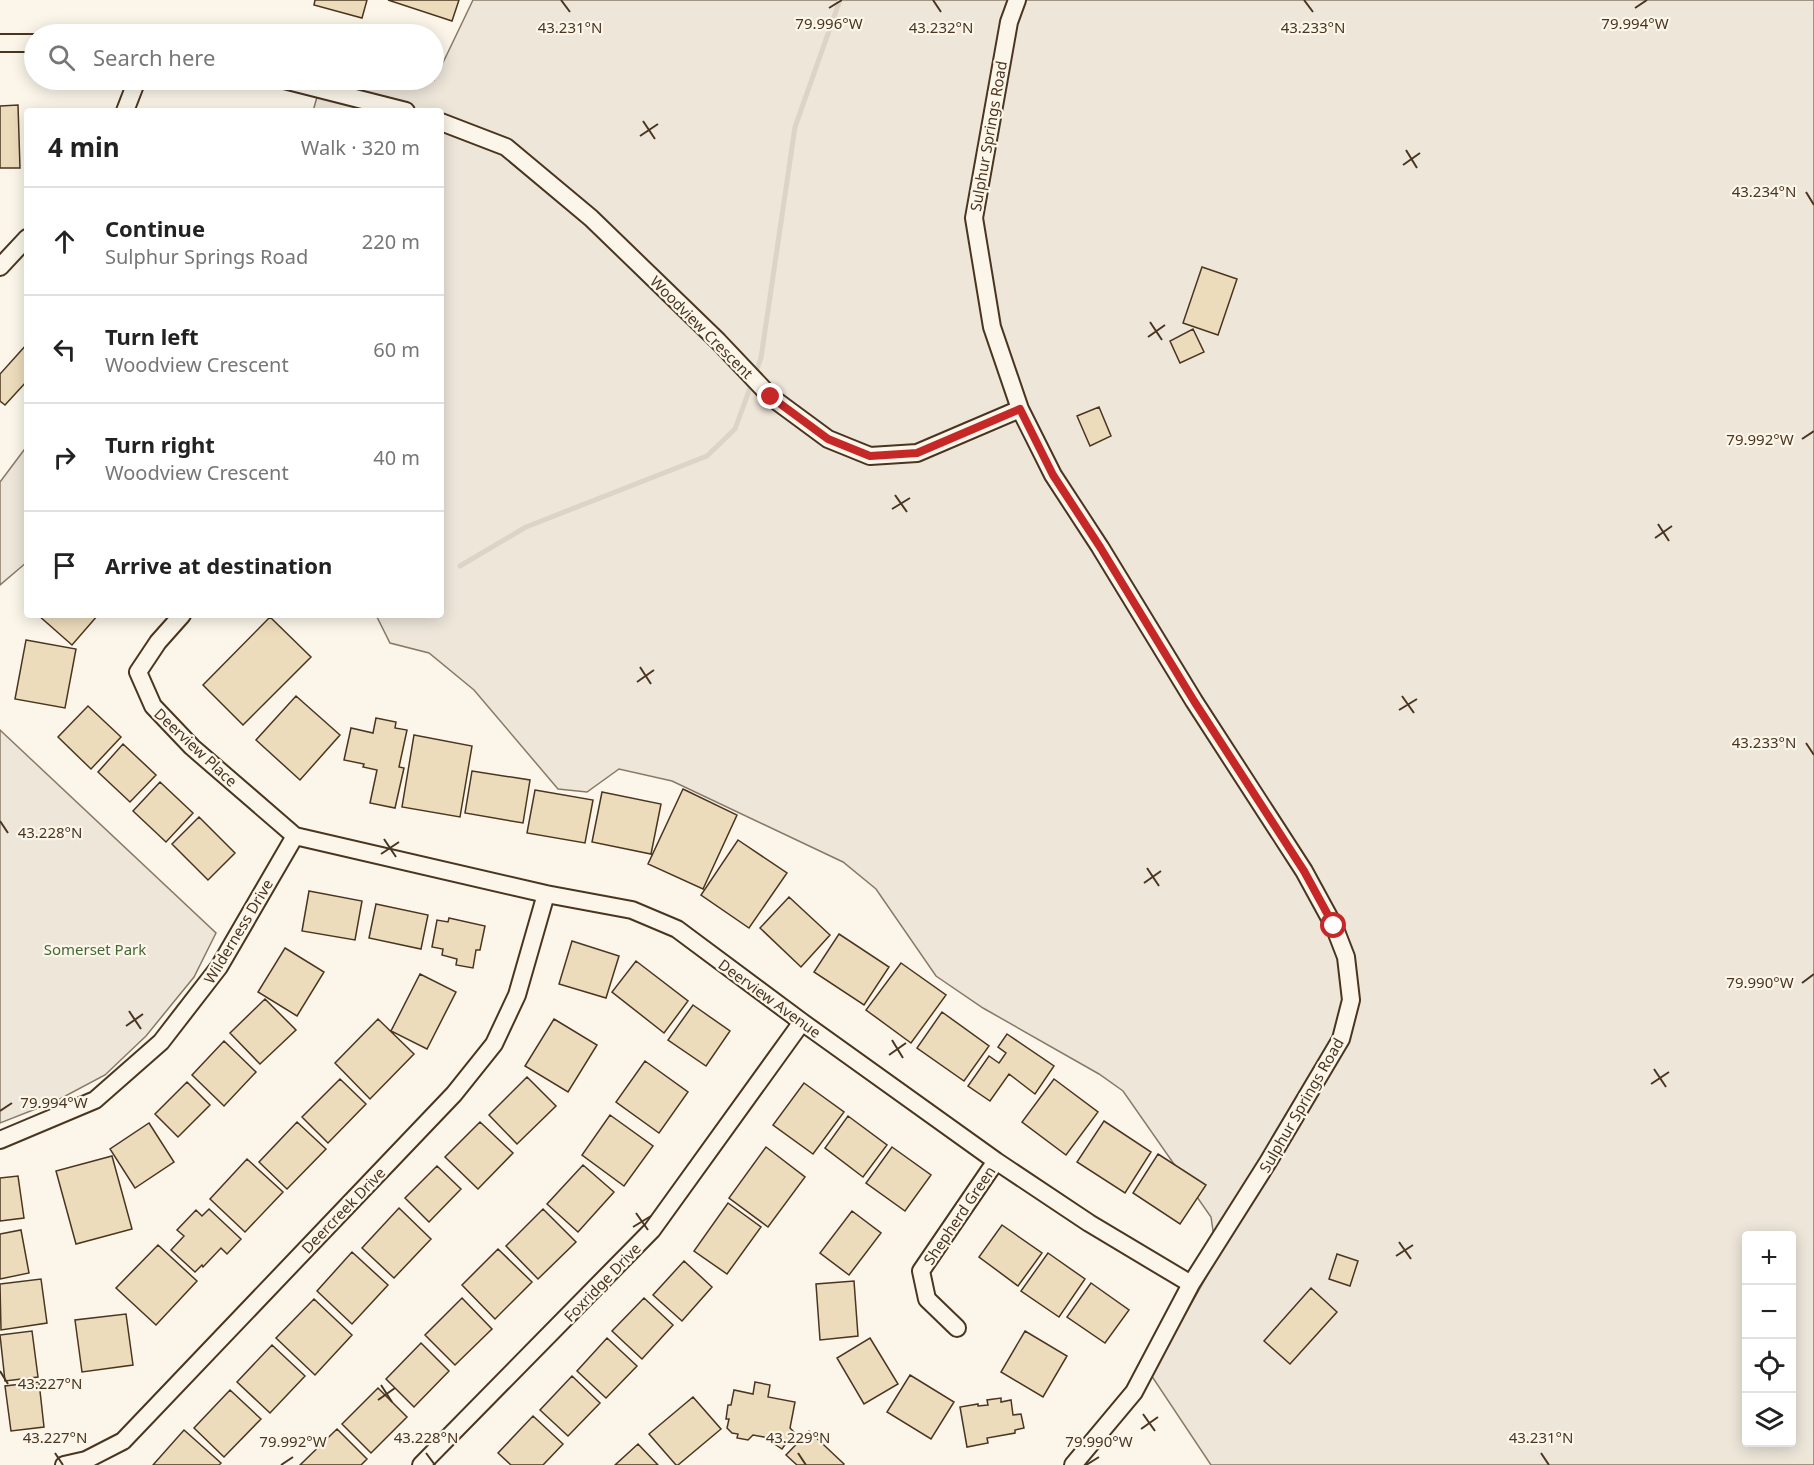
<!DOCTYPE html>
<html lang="en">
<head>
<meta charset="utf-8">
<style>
	:root { --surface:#fff; --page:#f2f2f2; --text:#222; --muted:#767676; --line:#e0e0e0 }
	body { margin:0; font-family:"Noto Sans",sans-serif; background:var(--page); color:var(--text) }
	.controls { position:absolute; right:18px; bottom:18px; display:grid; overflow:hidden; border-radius:6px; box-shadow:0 3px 15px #0003 }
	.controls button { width:54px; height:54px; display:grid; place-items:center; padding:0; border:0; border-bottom:2px solid var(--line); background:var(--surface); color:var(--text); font:30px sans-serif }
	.stop { position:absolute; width:18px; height:18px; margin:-14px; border:4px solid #c62828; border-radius:50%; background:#fff }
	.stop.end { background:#c62828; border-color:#fff; box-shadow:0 2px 6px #0008 }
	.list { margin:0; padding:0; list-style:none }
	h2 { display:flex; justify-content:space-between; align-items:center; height:78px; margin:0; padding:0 24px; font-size:26px }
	h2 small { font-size:20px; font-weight:400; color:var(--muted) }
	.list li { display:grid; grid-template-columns:39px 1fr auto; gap:18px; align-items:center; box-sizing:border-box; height:108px; padding:0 24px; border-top:2px solid var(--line) }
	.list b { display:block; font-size:22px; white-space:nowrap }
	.list p { margin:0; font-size:20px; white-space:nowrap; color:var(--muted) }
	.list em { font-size:20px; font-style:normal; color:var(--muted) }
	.icon { flex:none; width:33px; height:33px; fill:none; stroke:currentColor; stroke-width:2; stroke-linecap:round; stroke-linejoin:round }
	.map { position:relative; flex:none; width:1814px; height:1465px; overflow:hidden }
	.search { position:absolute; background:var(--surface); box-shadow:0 3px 15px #0003; left:24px; top:24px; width:420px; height:66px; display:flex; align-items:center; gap:15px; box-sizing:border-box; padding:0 21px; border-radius:33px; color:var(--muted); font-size:22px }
	.panel { position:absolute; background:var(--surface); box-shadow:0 3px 15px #0003; left:24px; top:108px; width:420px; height:510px; border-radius:6px }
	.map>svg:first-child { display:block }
	.green { fill:#ede6d9; stroke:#887966; stroke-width:1.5; fill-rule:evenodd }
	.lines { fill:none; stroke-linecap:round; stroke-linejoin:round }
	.stream { stroke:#dcd4c6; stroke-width:5 }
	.building { fill:#ecdcbc; stroke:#4a3520; stroke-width:1.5 }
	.minor-casing { stroke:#4a3520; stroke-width:20 }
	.minor { stroke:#fbf6e9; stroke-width:16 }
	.route { stroke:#c62828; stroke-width:8 }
	.ticks { fill:none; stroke:#4a3520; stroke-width:2 }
	.labels { text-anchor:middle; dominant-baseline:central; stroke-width:4.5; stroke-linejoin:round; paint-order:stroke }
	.street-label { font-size:15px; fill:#4a3520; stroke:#fbf6e9 }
	.park-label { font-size:15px; fill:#436837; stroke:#fbf6e9 }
	.ticks-label { font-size:15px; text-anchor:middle; fill:#4a3520; stroke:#fbf6e9; stroke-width:4.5; stroke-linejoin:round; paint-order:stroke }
</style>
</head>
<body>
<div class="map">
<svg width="1814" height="1465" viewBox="0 0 1814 1465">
	<rect width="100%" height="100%" fill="#fbf6e9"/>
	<path class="green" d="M473 0H1814V1465H1211L1151 1375 1217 1258 1211 1217 1123 1091 1099 1074 983 1008 936 976 876 889 843 862 672 781 619 769 587 792 558 789 474 690 429 653 390 643 376 615H441V111H313L322 80H434V70L439 71ZM1746 1236H1792V1442H1746Z
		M27 446V562L0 585V482Z
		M0 730 216 933 194 977 146 1036 105 1075 56 1101 0 1123Z"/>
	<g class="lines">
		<path class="stream" d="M460 566 526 527 707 456 735 429 761 358 795 127 840 0"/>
	</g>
	<path class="building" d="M315 0H367L362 18 314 5Z
		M388 0H459L452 21Z
		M18 105 20 168H0V106Z
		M1202 267 1237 279 1218 335 1183 323Z
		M1193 329 1204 352 1180 363 1170 341Z
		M27 344V381L5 405 0 401V374Z
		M1099 407 1111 436 1090 446 1077 416Z
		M38 615H98L72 645Z
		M270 617 311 657 243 725 203 685Z
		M26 640 76 649 65 708 15 699Z
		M296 696 340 735 300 780 256 740Z
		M88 706 121 737 91 769 58 737Z
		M376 718 396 722 395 728 407 730 399 767 404 768 395 808 370 803 377 770 363 767 364 764 344 760 351 728 373 733Z
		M414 735 472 746 460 817 402 807Z
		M123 744 156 775 130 802 98 772Z
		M472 771 530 780 523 823 465 813Z
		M160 782 193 813 166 842 133 811Z
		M683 789 737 815 703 889 648 864Z
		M535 790 593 800 585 843 527 833Z
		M602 792 661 804 651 854 592 842Z
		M199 817 235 853 208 880 172 844Z
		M738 840 787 873 749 928 701 895Z
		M309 891 362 901 355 940 302 931Z
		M789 897 830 935 801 967 760 928Z
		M376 904 428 915 421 949 369 938Z
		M449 918 485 926 480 950H476L473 968 456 965 457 959 442 955 443 949 432 947 437 920 448 922Z
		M839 934 889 967 864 1005 814 972Z
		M572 941 619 956 606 998 559 984Z
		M285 948 324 972 297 1016 258 992Z
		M636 961 688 1001 664 1033 612 992Z
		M901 963 946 995 911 1043 866 1010Z
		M420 974 456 992 427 1049 391 1031Z
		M265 999 296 1030 260 1064 230 1033Z
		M693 1005 730 1031 706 1066 668 1040Z
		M942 1012 989 1046 964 1081 917 1048Z
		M378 1019 414 1054 370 1099 335 1063Z
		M554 1019 597 1045 568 1092 525 1066Z
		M1007 1034 1054 1066 1035 1094 1009 1074 990 1101 968 1086 989 1056 999 1063 1006 1053 998 1047Z
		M224 1041 256 1072 224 1106 192 1075Z
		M645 1061 688 1092 659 1133 616 1102Z
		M527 1077 556 1106 517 1144 489 1115Z
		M340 1079 366 1104 328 1143 302 1117Z
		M1054 1079 1098 1112 1066 1155 1022 1122Z
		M187 1082 210 1105 178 1137 155 1114Z
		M804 1083 844 1112 813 1154 773 1125Z
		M610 1115 653 1146 624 1186 582 1155Z
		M848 1116 887 1145 863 1177 825 1148Z
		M1104 1121 1151 1152 1125 1193 1077 1162Z
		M297 1122 326 1149 287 1189 259 1162Z
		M480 1122 513 1153 478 1189 445 1157Z
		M149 1123 174 1162 135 1188 110 1149Z
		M766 1147 805 1177 768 1227 729 1198Z
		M892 1147 931 1175 905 1211 866 1183Z
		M1158 1154 1206 1185 1180 1224 1133 1193Z
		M112 1156 132 1229 76 1244 56 1171Z
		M247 1159 283 1192 245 1232 210 1199Z
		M583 1165 614 1192 578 1232 547 1204Z
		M437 1166 461 1189 429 1222 405 1198Z
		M18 1176 24 1218 0 1221V1178Z
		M728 1203 761 1227 727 1274 694 1251Z
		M399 1208 431 1239 394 1278 362 1248Z
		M209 1209 241 1239 227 1254 221 1248 203 1267 202 1265 195 1272 171 1250 184 1236 177 1230 196 1210 202 1216Z
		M543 1209 576 1242 538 1279 506 1246Z
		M852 1211 881 1233 849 1275 820 1253Z
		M1002 1225 1042 1253 1018 1286 979 1257Z
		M21 1230 29 1273 0 1279V1234Z
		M158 1245 197 1281 156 1325 116 1288Z
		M498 1249 532 1282 495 1319 462 1285Z
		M352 1252 388 1285 352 1324 317 1291Z
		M1048 1253 1085 1279 1059 1317 1021 1291Z
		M1337 1254 1358 1261 1350 1286 1329 1279Z
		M684 1261 712 1287 682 1321 653 1295Z
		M41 1279 47 1323 1 1330 0 1284Z
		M854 1281 858 1336 820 1340 816 1284Z
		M1091 1283 1129 1310 1105 1343 1067 1317Z
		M1311 1288 1337 1312 1290 1364 1264 1341Z
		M462 1298 492 1329 455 1365 425 1335Z
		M644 1298 673 1325 642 1359 612 1331Z
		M314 1299 352 1335 315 1375 276 1338Z
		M126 1314 133 1365 82 1372 75 1320Z
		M32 1331 38 1377 5 1381 0 1335Z
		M1025 1331 1067 1356 1043 1397 1001 1372Z
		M607 1338 637 1366 606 1398 577 1371Z
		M870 1338 898 1384 864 1404 837 1358Z
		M421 1343 449 1371 414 1407 386 1379Z
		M272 1345 305 1376 270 1413 237 1382Z
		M910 1375 954 1402 931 1439 887 1412Z
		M572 1376 600 1403 568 1436 540 1410Z
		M39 1382 44 1427 11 1431 5 1386Z
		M755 1382 770 1385 768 1397 795 1402 790 1428 794 1432 782 1449 764 1437 753 1435 748 1440 737 1438 738 1434 732 1433 727 1428 729 1419H726L728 1405H731L734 1390 753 1394Z
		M378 1388 407 1417 371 1453 342 1424Z
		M230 1390 261 1419 224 1457 194 1428Z
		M693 1397 721 1429 678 1465H676L649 1434Z
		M1001 1398V1402L1011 1400 1013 1415 1021 1414 1024 1428 1015 1430V1433L987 1438 988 1443 967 1447 960 1407 978 1404V1406L988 1405 987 1400Z
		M533 1416 563 1444 543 1465H511L498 1453Z
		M337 1429 367 1459 361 1465H300Z
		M184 1430 221 1463 219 1465H153Z
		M809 1431 844 1464 843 1465H797L786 1455Z
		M638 1444 658 1465H615Z"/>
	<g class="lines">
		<defs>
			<path id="minor" d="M1017 0 1009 22 974 218 992 327 1020 409 1053 475 1100 547 1194 701 1304 871 1334 926 1346 957 1351 1000 1341 1039 1268 1162 1191 1284 1134 1392 1073 1465
				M0 43H34
				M284 80 406 111
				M125 111 137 80
				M441 122 506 147 591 218 718 341 771 397 828 439 870 456 917 453 1020 409
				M0 267 27 238
				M182 615 158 642 138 672 153 706 192 747 295 836 546 894 632 910 677 929 802 1022 996 1161 1089 1223 1191 1284
				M0 1140 95 1100 161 1042 219 967 295 836
				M957 1328 927 1299 921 1271 996 1161
				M64 1465 86 1460 123 1441 454 1094 494 1044 517 995 546 894
				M421 1465 652 1230 802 1022"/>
		</defs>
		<use href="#minor" class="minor-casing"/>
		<use href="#minor" class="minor"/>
	</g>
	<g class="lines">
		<path class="route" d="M771 397 828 439 870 456 917 453 1020 409 1053 475 1100 547 1194 701 1304 871 1334 926"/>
	</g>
	<path class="ticks" d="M561 0 570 12M933 0 941 12M1304 0 1313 12M829 8 842 0M1635 8 1647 0M643 121 655 139M640 136 658 124M1406 150 1417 168M1403 165 1420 153M1806 192 1814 205M1150 322 1162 340M1148 337 1165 325M1802 439 1814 431M895 495 907 512M892 509 910 498M1658 524 1669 541M1655 538 1672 526M640 667 651 684M637 682 654 670M1402 696 1414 713M1399 710 1417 699M1806 743 1814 755M0 821 8 833M384 839 396 857M381 854 399 842M1147 868 1159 886M1144 883 1161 871M1802 983 1814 974M129 1011 141 1029M126 1026 143 1014M892 1040 903 1058M889 1055 906 1043M1654 1069 1666 1087M1651 1084 1669 1072M0 1111 12 1103M636 1213 648 1230M633 1227 651 1216M1399 1242 1411 1259M1396 1256 1413 1245M0 1371 8 1384M381 1385 392 1402M378 1400 395 1388M1143 1414 1155 1431M1141 1429 1158 1417M55 1453 63 1465M426 1453 435 1465M798 1453 806 1465M1541 1453 1549 1465M281 1465 293 1457M1086 1465 1099 1457"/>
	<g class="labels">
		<g class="street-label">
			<text transform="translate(988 136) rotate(-80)">Sulphur Springs Road</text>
			<text transform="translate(702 327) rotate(45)">Woodview Crescent</text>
			<text transform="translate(196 747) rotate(43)">Deerview Place</text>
			<text transform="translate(238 931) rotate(-59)">Wilderness Drive</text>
			<text transform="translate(770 998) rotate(36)">Deerview Avenue</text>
			<text transform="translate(1301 1105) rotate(-60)">Sulphur Springs Road</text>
			<text transform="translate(343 1210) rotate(-46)">Deercreek Drive</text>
			<text transform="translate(959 1215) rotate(-56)">Shepherd Green</text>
			<text transform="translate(602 1282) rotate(-46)">Foxridge Drive</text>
		</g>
		<g class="park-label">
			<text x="95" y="949">Somerset Park</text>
		</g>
	</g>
	<g class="ticks-label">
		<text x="829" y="29">79.996°W</text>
		<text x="1635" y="29">79.994°W</text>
		<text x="570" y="33">43.231°N</text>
		<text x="941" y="33">43.232°N</text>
		<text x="1313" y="33">43.233°N</text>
		<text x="1764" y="197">43.234°N</text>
		<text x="1760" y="445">79.992°W</text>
		<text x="1764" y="748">43.233°N</text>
		<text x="50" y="838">43.228°N</text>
		<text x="1760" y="988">79.990°W</text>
		<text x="54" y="1108">79.994°W</text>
		<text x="50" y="1389">43.227°N</text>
		<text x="55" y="1443">43.227°N</text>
		<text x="426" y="1443">43.228°N</text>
		<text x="798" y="1443">43.229°N</text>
		<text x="1541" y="1443">43.231°N</text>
		<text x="293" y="1447">79.992°W</text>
		<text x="1099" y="1447">79.990°W</text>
	</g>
</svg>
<div class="controls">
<button>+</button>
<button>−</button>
<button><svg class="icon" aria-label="locate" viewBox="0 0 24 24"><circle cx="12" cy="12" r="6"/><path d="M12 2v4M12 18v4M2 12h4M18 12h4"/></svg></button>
<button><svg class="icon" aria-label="layers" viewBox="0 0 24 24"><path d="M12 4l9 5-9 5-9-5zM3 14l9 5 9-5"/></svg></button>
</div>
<div class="stop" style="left:1334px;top:926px"></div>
<div class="stop end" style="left:771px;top:397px"></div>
<div class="search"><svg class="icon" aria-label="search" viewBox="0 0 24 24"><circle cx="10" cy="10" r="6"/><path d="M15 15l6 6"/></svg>Search here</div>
<section class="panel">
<h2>4 min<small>Walk · 320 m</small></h2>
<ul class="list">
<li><svg class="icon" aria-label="ahead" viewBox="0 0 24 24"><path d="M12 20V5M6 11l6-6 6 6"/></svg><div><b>Continue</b><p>Sulphur Springs Road</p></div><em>220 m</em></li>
<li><svg class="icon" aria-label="left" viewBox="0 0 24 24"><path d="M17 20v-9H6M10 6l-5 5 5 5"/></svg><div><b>Turn left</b><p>Woodview Crescent</p></div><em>60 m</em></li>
<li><svg class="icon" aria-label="right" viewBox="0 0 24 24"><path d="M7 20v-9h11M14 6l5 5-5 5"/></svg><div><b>Turn right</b><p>Woodview Crescent</p></div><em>40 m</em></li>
<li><svg class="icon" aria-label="arrive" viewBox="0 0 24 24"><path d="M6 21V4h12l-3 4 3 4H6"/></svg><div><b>Arrive at destination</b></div></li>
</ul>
</section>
</div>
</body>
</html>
